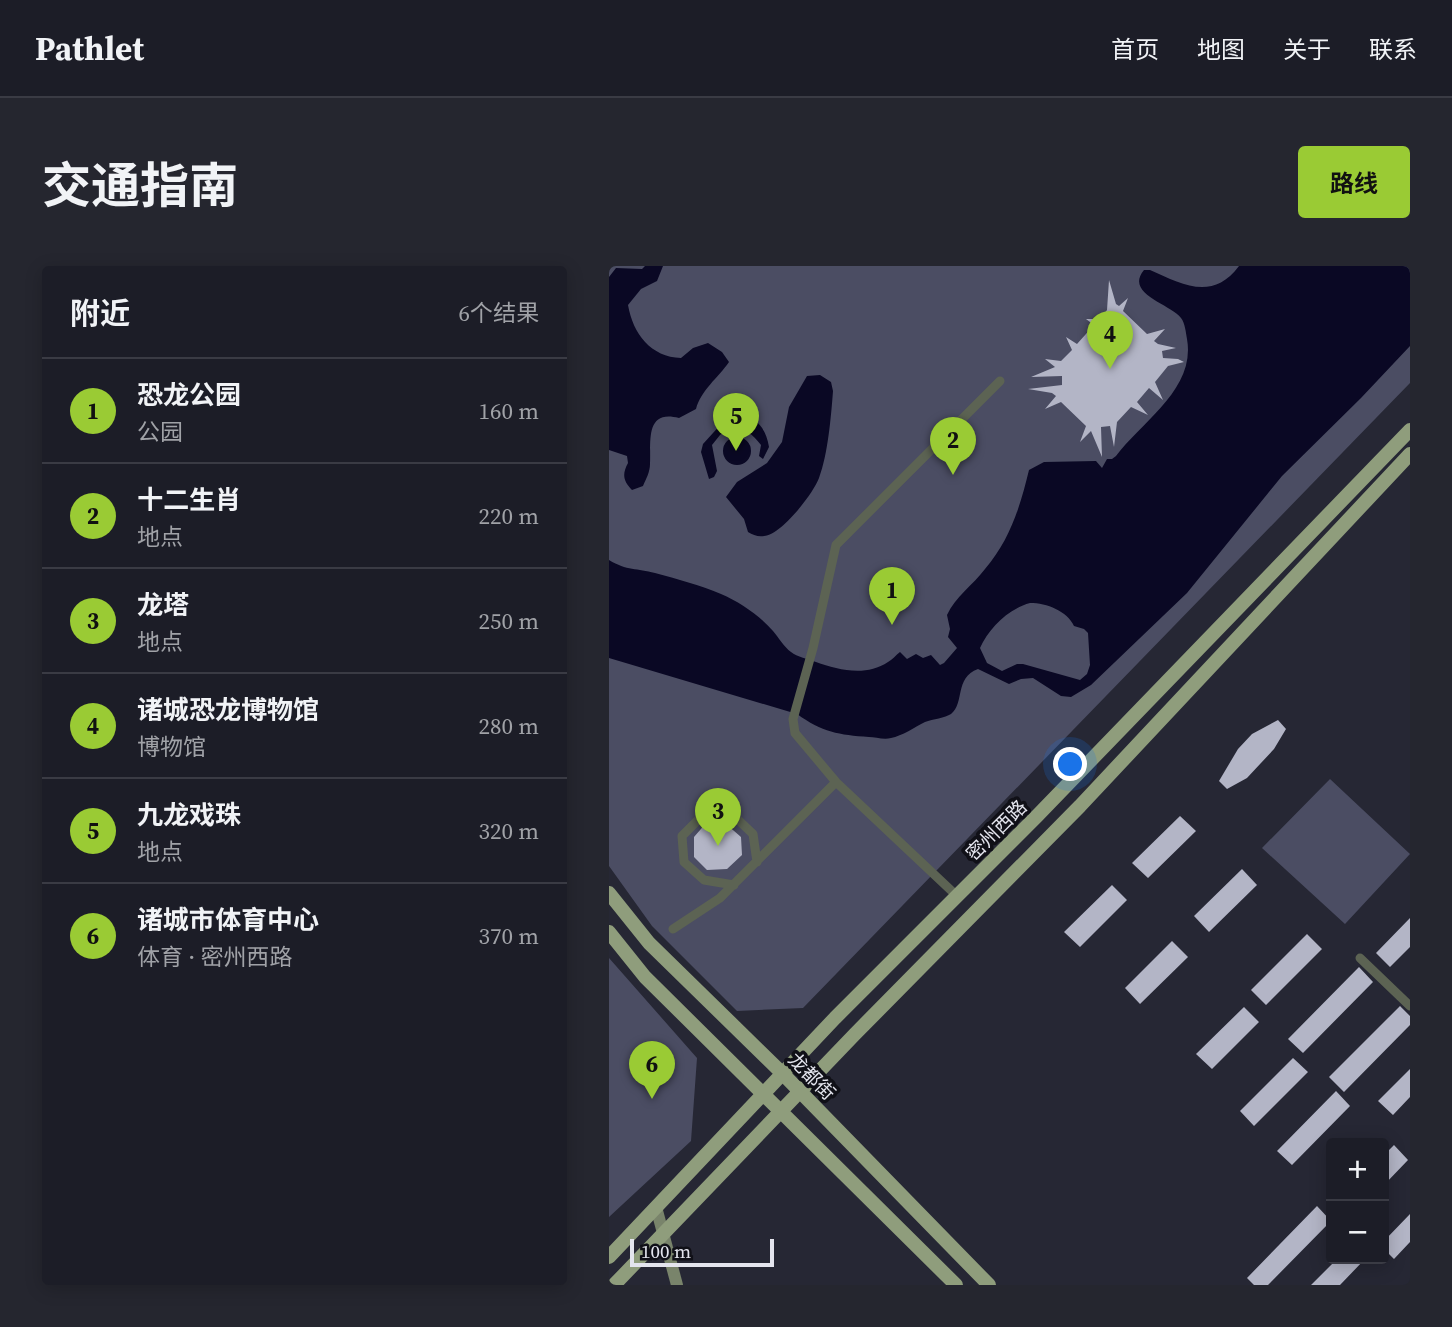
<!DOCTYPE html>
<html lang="zh">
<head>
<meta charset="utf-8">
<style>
	:root { --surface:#1c1d27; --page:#25262f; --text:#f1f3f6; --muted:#a0a2a7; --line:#3a3b44; --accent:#9acb34 }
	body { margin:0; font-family:"Source Serif 4","Noto Sans SC",serif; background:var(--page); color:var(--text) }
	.controls { position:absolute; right:21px; bottom:21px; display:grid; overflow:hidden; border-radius:7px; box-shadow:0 4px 18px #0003 }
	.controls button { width:63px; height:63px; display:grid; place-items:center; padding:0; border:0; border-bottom:2px solid var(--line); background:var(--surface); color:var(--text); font:35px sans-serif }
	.scale { position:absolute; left:21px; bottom:18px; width:144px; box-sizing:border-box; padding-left:7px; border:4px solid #e4e5ee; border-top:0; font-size:19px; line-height:24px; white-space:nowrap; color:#e4e5ee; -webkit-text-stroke:5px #101017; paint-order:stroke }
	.you { position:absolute; left:462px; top:499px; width:24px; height:24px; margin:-18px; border:5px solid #fff; border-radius:50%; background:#1a73e8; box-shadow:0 0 0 10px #1a73e833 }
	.badge { display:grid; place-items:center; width:46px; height:46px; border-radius:50%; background:var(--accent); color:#111; font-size:23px; font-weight:700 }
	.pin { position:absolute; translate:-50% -58px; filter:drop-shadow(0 2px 4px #0008) }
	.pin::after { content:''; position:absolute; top:37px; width:24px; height:21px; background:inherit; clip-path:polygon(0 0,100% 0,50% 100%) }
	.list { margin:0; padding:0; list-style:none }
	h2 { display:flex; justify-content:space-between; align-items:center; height:91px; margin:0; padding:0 28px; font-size:30px }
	h2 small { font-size:23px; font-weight:400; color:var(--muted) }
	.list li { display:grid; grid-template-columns:46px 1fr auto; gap:21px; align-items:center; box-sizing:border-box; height:105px; padding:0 28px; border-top:2px solid var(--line) }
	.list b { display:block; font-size:26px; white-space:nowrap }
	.list p { margin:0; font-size:23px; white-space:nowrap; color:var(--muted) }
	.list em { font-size:23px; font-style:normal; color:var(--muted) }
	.map { position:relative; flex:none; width:801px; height:1019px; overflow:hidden; border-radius:7px }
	header { display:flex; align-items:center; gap:42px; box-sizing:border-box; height:98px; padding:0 35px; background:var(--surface); border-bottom:2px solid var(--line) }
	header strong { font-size:33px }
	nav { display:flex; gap:38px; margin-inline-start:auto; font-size:24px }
	.intro { display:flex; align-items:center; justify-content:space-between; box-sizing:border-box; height:168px; padding:0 42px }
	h1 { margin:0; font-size:49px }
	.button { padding:18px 32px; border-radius:7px; background:var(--accent); color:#111; font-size:24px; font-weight:700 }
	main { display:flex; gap:42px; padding:0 42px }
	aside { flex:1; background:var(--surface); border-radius:7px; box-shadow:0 4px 18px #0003 }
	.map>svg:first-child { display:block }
	.green { fill:#4b4d63 }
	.water { fill:#0a0824; fill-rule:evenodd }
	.building { fill:#b3b5c6 }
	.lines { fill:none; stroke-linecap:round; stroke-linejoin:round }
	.street { stroke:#5c6353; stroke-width:9 }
	.secondary { stroke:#79846b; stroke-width:12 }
	.primary { stroke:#8f9d7c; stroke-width:14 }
	.labels { text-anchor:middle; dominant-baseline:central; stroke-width:7; stroke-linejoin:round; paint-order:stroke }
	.street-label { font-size:19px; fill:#e4e5ee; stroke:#101017 }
</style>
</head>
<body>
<header>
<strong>Pathlet</strong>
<nav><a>首页</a><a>地图</a><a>关于</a><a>联系</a></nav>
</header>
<div class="intro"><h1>交通指南</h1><a class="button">路线</a></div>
<main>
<aside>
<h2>附近<small>6个结果</small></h2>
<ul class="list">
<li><span class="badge">1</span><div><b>恐龙公园</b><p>公园</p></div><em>160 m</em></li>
<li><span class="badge">2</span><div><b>十二生肖</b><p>地点</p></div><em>220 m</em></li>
<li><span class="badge">3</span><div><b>龙塔</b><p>地点</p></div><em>250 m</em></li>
<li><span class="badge">4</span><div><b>诸城恐龙博物馆</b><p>博物馆</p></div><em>280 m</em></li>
<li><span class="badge">5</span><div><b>九龙戏珠</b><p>地点</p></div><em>320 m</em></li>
<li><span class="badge">6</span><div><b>诸城市体育中心</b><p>体育 · 密州西路</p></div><em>370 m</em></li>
</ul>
</aside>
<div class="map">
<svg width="801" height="1019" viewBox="0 0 801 1019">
	<rect width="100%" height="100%" fill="#262734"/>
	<path class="green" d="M0 0H801V117L194 742 128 745 43 660 0 600Z
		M721 513 801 588 736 658 653 582Z
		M0 692 88 792 82 875 0 951Z"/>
	<path class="water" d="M36 0H54L48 15 32 23 19 39C24 68 42 91 72 92L84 82 99 77 113 86 120 96C109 112 92 124 87 143L70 152C36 143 42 175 41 198 41 206 37 213 34 220L23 224C14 215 13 208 19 197L18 190 0 184V11L7 2 33 3Z
		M630 0H801V80L752 132 673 210 578 327 482 419 462 431 452 430 424 412 412 413 400 418 369 403C345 412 356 437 342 448 336 452 324 453 316 456 306 461 293 470 282 472 275 474 266 471 260 471 230 469 213 466 188 448L0 392V294C18 305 28 302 46 307 68 313 91 319 112 328 131 336 151 350 164 365 170 372 175 381 182 386 188 391 199 393 207 396 229 404 257 411 279 396 283 394 287 389 291 386L298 393 307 388 314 392 322 389 331 399 335 397 348 382 339 371 341 363 338 349C346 331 364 319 376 303 401 274 411 241 420 204L435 196 487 195 493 202 498 193H503L507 190C532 156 587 123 578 73 577 67 576 57 572 52 562 38 515 28 535 4H541C573 18 603 36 630 0ZM421 337C438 337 458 345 465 360L475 363 479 367 481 399 478 408 471 414 414 398H408L393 405 378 397 371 382C380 362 399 343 421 337Z
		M211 109 222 116 224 125C222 151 219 188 210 212 204 228 172 269 155 270 149 271 144 269 139 266L135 253 117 231 128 216 158 197 173 176 180 141 198 110Z
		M131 146C149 153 157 163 160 181L154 193 150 190 152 179C143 168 136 161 122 160L111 169 103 179 108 205 105 211 100 213 92 186 94 178 114 156Z
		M114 185a14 14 0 1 1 28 0a14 14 0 1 1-28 0Z"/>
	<path class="building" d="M500 14 507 38 510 40 519 32 514 45 538 68 556 63 545 75 549 78 567 82 553 85 554 92 569 93 575 96 559 100 546 116 554 134 540 122 528 136 539 149 522 141 508 156 505 181 501 160 492 161 493 191 482 165 471 176 477 160 452 136 436 143 447 130 443 127 419 123 453 119V110L422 111 446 101 436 93 452 95 463 84 457 71 468 78 485 59 477 53H491L498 44Z
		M669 454 677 463 665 483 638 512 618 523 610 515 629 483 643 468Z
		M571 550 587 565 539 612 523 597Z
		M98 556 117 558 132 571 133 589 118 603 98 604 85 591V571Z
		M633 603 648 619 600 666 585 650Z
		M503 619 518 634 471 681 455 666Z
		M801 652V681L781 701 767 687Z
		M698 668 713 683 657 739 642 724Z
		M563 675 579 691 531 738 516 722Z
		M750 701 764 716 694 787 679 773Z
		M791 740 801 750V759L735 826 720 811Z
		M635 741 650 756 603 803 587 788Z
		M684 792 699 806 645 860 631 845Z
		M801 803V831L784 849 769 835Z
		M727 825 741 840 683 899 668 885Z
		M785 879 799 894 775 919V889Z
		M708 940 722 955 659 1019H645L638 1012Z
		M801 948V976L785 993 775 983V975Z
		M728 993H756L731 1019H702Z"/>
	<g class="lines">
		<path class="street" d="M125 619 95 614 75 596 73 570 96 547 124 549 144 568 148 596
			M348 630 227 516 186 467 184 453 204 382 227 279 391 115
			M64 663 111 632 227 516
			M751 692 801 740"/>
		<path class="secondary" d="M47 941 68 1019"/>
		<path class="primary" d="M0 627 40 677 174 808 380 1019
			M0 666 36 711 347 1019
			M0 991 226 752 428 550 801 164
			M5 1019 246 768 471 540 801 188"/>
	</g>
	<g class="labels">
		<g class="street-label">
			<text transform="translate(387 564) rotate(-45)">密州西路</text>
			<text transform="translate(203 810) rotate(45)">龙都街</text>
		</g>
	</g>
</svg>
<div class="controls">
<button>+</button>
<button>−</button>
</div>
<div class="scale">100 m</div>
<div class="you"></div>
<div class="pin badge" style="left:283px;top:359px">1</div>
<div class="pin badge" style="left:344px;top:209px">2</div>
<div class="pin badge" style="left:109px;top:580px">3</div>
<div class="pin badge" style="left:501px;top:103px">4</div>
<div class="pin badge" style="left:127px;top:185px">5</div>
<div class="pin badge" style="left:43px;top:833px">6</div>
</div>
</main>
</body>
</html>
